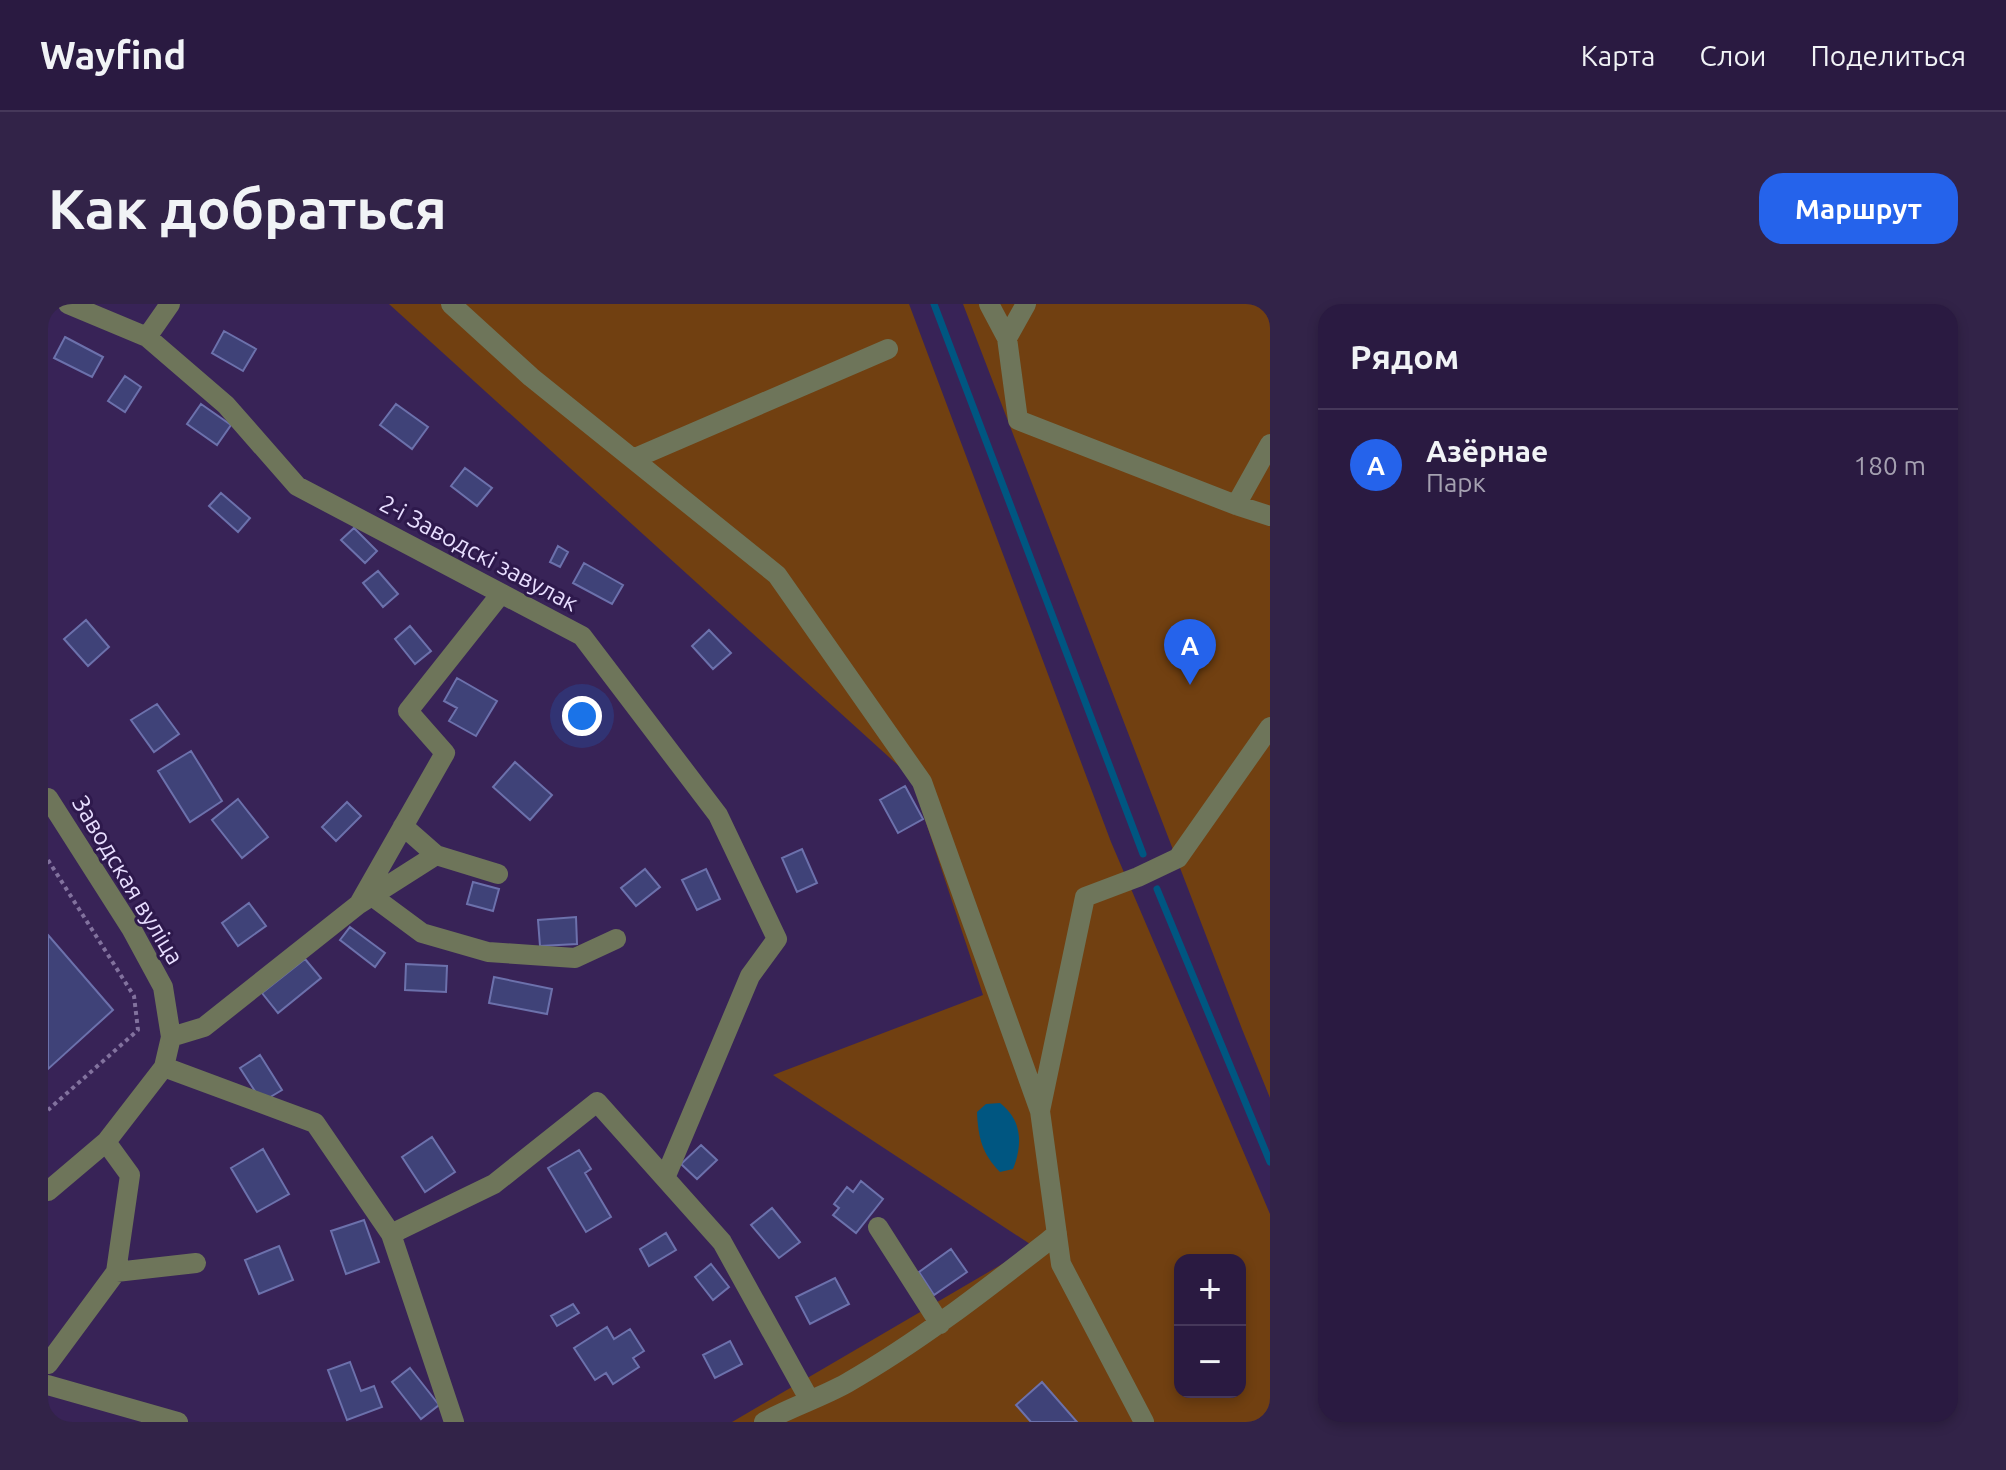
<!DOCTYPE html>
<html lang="ru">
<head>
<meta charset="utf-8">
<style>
	:root { --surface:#2a1a41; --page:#322348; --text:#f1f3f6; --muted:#a5a1b1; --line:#46385a; --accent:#2563eb }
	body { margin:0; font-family:Ubuntu,sans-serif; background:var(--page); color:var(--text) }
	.controls { position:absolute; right:24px; bottom:24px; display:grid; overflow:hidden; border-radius:16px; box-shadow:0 4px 12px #0003 }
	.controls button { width:72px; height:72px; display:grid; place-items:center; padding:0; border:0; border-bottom:2px solid var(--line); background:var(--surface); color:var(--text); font:40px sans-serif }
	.you { position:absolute; left:534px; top:412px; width:28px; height:28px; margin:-20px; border:6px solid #fff; border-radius:50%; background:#1a73e8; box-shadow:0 0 0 12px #1a73e833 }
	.badge { display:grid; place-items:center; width:52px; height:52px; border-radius:50%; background:var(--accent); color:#fff; font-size:26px; font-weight:700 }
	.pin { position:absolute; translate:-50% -66px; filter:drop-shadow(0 2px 4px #0008) }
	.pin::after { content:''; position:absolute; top:42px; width:28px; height:24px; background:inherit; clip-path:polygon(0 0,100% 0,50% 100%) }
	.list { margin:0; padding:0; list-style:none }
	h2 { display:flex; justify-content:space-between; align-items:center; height:104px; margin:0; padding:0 32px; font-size:34px }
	h2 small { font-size:26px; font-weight:400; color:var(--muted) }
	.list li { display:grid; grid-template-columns:52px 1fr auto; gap:24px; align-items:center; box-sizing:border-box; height:112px; padding:0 32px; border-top:2px solid var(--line) }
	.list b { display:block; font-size:30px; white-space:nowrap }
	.list p { margin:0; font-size:26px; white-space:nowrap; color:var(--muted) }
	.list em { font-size:26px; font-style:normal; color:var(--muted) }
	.map { position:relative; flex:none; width:1222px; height:1118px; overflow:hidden; border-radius:24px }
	header { display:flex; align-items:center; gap:48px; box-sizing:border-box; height:112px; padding:0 40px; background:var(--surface); border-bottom:2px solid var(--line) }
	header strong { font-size:38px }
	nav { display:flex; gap:44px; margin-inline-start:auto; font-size:28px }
	.intro { display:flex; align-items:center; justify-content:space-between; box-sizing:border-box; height:192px; padding:0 48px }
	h1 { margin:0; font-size:56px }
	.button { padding:20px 36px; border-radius:24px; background:var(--accent); color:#fff; font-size:28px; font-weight:700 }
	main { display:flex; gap:48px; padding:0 48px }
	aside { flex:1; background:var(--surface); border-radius:24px; box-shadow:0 4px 12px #0003 }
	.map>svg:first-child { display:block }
	.green { fill:#714011; fill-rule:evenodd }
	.water { fill:#005681 }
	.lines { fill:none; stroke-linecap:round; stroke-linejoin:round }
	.stream { stroke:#005681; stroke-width:7 }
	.building { fill:#3f4278; stroke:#6c71ac; stroke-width:2 }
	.path { stroke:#82729e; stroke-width:4; stroke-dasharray:4 4; stroke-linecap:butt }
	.minor { stroke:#6e755a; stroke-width:20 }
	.labels { text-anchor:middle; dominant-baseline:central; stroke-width:6; stroke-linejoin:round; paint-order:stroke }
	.street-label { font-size:24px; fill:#e8deff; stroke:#2e194c }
</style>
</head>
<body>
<header>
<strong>Wayfind</strong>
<nav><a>Карта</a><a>Слои</a><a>Поделиться</a></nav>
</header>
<div class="intro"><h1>Как добраться</h1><a class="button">Маршрут</a></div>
<main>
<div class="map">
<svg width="1222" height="1118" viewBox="0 0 1222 1118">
	<rect width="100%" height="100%" fill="#382357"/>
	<path class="green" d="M341 0H861L1063 538 1222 910V1118H684L985 942 725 771 935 691 863 473ZM1132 956H1192V1088H1132Z
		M915 0H1222V794L1194 725Z"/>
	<path class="water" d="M952 799C974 816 975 840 965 865L952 868C934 850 930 833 929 808L938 800Z"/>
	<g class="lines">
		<path class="stream" d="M886 0 1095 550
			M1109 585 1222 858"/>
	</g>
	<path class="building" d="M176 27 208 45 195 67 164 49Z
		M17 33 55 53 44 73 6 54Z
		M77 72 93 83 77 108 60 97Z
		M153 100 183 121 169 141 139 120Z
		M348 100 380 123 364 145 332 121Z
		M417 164 444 184 429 202 403 182Z
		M173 189 202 214 190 228 161 202Z
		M306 224 329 247 317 259 293 236Z
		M510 242 520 248 512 263 502 258Z
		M536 259 575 281 564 300 525 279Z
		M330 267 350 290 335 303 315 279Z
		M38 316 61 343 40 362 16 335Z
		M362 322 383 347 367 360 347 335Z
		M661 326 683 349 665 365 644 342Z
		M409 374 449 397 428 432 401 417 409 404 396 397Z
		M109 400 131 430 106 448 83 416Z
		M143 447 174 497 142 518 110 467Z
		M467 458 504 491 482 516 445 483Z
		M857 482 875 515 850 529 832 496Z
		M190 495 220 533 194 554 164 516Z
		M299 498 313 512 288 537 274 523Z
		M754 545 769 579 749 588 734 554Z
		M597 565 612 583 588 602 573 584Z
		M658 565 672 595 649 606 634 576Z
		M425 578 451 585 445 607 419 600Z
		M201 599 218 622 190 642 174 619Z
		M528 613 529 640 492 642 490 616Z
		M302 623 337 649 327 663 292 636Z
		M0 631 65 706 0 765Z
		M257 655 273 674 230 709 214 689Z
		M358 660 399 662 398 688 357 686Z
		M446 673 504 685 499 710 441 699Z
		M212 751 234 786 214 798 192 764Z
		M384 833 407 868 377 888 354 853Z
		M653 841 669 856 649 875 633 860Z
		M215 845 241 890 209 908 183 864Z
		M531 846 543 865 537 869 563 913 538 928 500 864Z
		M813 877 835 895 808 929 785 911 791 904 786 900 799 883 805 888Z
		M724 904 752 938 731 954 703 921Z
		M316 916 331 958 298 970 283 927Z
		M618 929 628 946 601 962 592 945Z
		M231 942 245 976 211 990 197 956Z
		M903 945 919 968 886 991 871 968Z
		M663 960 681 983 665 996 647 973Z
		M787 974 801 1000 762 1020 748 993Z
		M525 1000 531 1009 509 1022 503 1012Z
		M559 1023 566 1035 582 1025 596 1047 585 1054 591 1063 565 1080 558 1069 547 1076 526 1044Z
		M682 1037 694 1060 667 1074 655 1051Z
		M302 1058 313 1087 326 1082 334 1103 299 1116 280 1066Z
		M362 1064 391 1101 373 1115 344 1078Z
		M994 1078 1029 1118H983L968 1101Z"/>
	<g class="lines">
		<path class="path" d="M0 556 86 692 90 726 0 806"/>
		<path class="minor" d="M20 0 99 33 178 101 249 182 534 332 670 511 729 635 702 672 617 874
			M403 0 483 73 729 271 874 478 992 807 1013 960 1096 1118
			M941 0 959 34 978 0
			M99 33 122 0
			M959 34 970 116 1188 201 1222 212
			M585 155 840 45
			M1188 201 1222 140
			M0 494 83 624 115 683 123 733 116 763 58 838 0 887
			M388 551 450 570
			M324 592 374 629 440 648 527 654 568 635
			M311 600 397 449 360 407 452 291
			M123 733 156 723 311 600 388 551 355 522
			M116 763 267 819 343 930 406 1118
			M992 807 1037 593 1090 573 1130 554 1222 423
			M830 923 892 1020
			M343 930 446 880 549 798 674 938 761 1095
			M68 968 148 959
			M0 1060 68 968 82 871 58 838
			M0 1081 130 1118
			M716 1118C743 1103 772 1094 799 1079 874 1036 941 983 1009 930"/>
	</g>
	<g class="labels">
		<g class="street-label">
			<text transform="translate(431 249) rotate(28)">2-і Заводскі завулак</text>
			<text transform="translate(80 576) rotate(59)">Заводская вуліца</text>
		</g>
	</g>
</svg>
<div class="controls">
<button>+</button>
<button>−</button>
</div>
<div class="you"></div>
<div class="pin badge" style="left:1142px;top:381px">A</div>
</div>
<aside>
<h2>Рядом<small></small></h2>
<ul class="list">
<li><span class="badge">A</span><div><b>Азёрнае</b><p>Парк</p></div><em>180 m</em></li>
</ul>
</aside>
</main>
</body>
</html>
